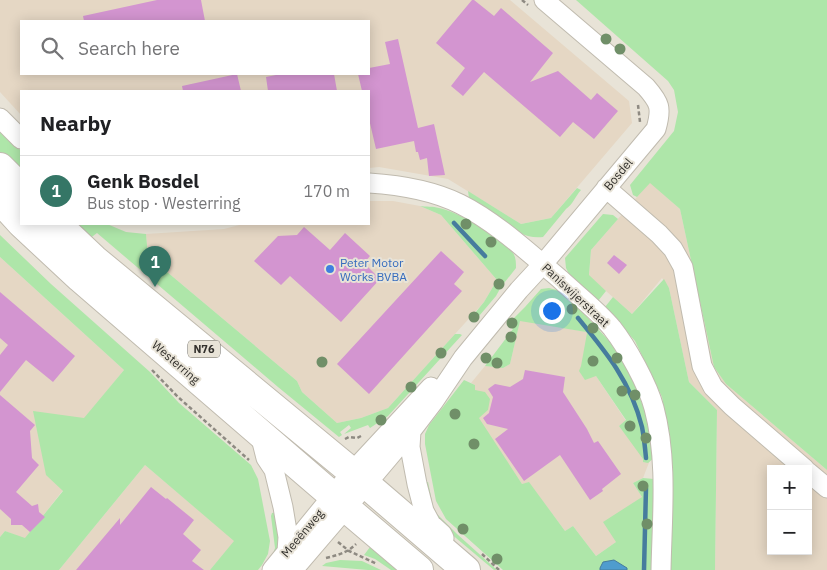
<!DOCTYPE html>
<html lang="en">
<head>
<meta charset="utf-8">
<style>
	:root { --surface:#fff; --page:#f2f2f2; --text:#202124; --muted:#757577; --line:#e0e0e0; --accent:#357666 }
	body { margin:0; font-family:"IBM Plex Sans",sans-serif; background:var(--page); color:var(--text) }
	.controls { position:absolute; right:15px; bottom:15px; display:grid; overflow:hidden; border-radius:0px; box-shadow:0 2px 12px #0003 }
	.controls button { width:45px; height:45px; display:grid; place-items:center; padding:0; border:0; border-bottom:1px solid var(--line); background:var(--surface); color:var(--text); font:25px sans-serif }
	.you { position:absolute; left:551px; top:310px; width:18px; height:18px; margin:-12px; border:4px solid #fff; border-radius:50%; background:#1a73e8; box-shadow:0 0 0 8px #1a73e833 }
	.badge { display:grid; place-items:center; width:32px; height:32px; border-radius:50%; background:var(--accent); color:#fff; font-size:16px; font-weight:700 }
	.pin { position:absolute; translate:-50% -41px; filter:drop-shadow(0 1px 2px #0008) }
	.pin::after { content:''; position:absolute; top:26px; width:18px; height:15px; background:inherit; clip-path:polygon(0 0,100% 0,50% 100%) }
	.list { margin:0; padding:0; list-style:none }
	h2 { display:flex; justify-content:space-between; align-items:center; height:65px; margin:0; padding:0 20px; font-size:21px }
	h2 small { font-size:16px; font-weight:400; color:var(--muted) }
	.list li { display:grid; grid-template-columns:32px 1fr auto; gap:15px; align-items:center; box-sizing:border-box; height:70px; padding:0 20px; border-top:1px solid var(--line) }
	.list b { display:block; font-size:19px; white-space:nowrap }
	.list p { margin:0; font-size:16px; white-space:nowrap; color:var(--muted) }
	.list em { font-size:16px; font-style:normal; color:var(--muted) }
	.icon { flex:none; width:28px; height:28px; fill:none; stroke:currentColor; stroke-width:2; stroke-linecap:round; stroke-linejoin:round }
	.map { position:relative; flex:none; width:827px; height:570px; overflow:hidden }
	.search { position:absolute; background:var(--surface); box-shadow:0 2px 12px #0003; left:20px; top:20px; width:350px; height:55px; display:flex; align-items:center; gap:12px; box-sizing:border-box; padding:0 18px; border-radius:0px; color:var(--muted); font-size:19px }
	.panel { position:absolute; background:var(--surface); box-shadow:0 2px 12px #0003; left:20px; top:90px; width:350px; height:135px; border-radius:0px }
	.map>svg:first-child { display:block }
	.industrial { fill:#e5d7c4; fill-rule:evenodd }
	.green { fill:#aee6a9 }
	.water { fill:#4f9cce; stroke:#467c9d }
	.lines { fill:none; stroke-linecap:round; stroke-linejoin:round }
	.stream { stroke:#467c9d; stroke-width:4.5 }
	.building { fill:#d395d0 }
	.minor-casing { stroke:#c0bbaf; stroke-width:21 }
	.highway-casing { stroke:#c0bbaf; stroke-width:30 }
	.path { stroke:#8e8a82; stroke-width:2.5; stroke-dasharray:4 2.5; stroke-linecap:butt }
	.minor { stroke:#fff; stroke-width:19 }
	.highway { stroke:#fff; stroke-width:28 }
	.tree { fill:#708f68 }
	.shop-dot { fill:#3f7fe0; stroke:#e8e3d7; stroke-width:2 }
	.labels { text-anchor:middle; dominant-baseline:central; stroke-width:4; stroke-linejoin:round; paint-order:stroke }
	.shield { fill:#e8e3d7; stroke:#69665f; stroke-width:1 }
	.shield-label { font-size:11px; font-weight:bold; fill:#32302c }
	.street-label { font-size:12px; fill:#32302c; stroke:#e8e3d7 }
	.shop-label { font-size:12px; fill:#366cbe; stroke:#e8e3d7; text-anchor:start }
</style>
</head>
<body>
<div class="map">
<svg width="827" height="570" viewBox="0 0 827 570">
	<rect width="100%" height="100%" fill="#e8e3d7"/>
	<path class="industrial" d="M0 0H510L629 101 632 123 551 218 521 224 448 179 379 167 369 168V91H21V115L0 92ZM21 21H369V74H21Z
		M650 182 680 209 714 367 726 384 827 470V570H715L717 410 689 382 669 288 662 278 632 314 589 276 591 250ZM771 469H808V551H771Z
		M369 201H393L420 206 441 215 497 280 484 302 388 408 361 418 337 423 302 392 297 381 148 256 146 234 224 229 243 224H369Z
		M0 257 124 370 84 419 63 490 25 539 5 531 0 537Z
		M520 320 587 332 596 376 626 421 619 426 650 460 643 478 633 483 642 497 616 542 596 556 573 526 565 531 529 483 522 484 478 418 488 410 474 389 475 385 471 383 485 366 503 368 510 364Z
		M145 465 235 541 210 570H59Z"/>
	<path class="green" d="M576 0H827V470L726 384 714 367 680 209 650 183 637 197 633 195 630 185 674 131 678 112 674 90 668 81Z
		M0 128 21 151V176L0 152Z
		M577 188 581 190C575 197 573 204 566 209L543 237C520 239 514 227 497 215 489 210 481 206 472 201L469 198 468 191 521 224 551 218Z
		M420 206C426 207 433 206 439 208 457 211 503 238 513 253 516 257 516 263 516 268L501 287 496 296 474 322 470 319 484 302 497 280 441 215Z
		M603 214 613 215 618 219 591 250 589 275 606 291 598 301 570 276 566 268 565 258Z
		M72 224H107L126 232 146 234 148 256 297 381 302 392 337 423 361 418 388 408 455 334H460L462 335 388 416 370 428 368 425 344 434 351 428 349 425 340 432 342 435 339 437 278 387 97 233 89 239Z
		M0 235 51 284 150 372 179 403 251 465 258 479 270 541 268 554 262 565 258 570H210L234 541 145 465 59 570H0V537L5 531 25 538 63 491 46 475 33 411 84 418 124 370 0 257Z
		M664 279 669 288 689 382 717 410 715 570H670L671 449 662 397 635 341 605 307 613 297 632 314Z
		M549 288 557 290 577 306 610 342 632 377 648 419 654 458 648 463 643 462V459L619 426 626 420 596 376 585 380 579 371 581 366 587 333 586 332 520 321 510 364 503 368 485 366 513 329 507 325 525 307 541 289Z
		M464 380 475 385V390L485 392 490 399 488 410 479 418 522 484 529 482 565 531 573 526 596 556 616 542 603 522 642 497 633 483 643 478 654 479 653 570H503L446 519 436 501 425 444V434L429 425Z
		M428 482 433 506 437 514 457 534 497 570H494L437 522 423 483Z
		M277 512 280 547 273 554 275 548 271 516 272 513Z
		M373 543 406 570H391L375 559 364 555Z
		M340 560 362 561 381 570H368L322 566 326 563Z"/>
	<path class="water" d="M614 560 627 568V570H600V568L603 562Z"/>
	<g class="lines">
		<path class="stream" d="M454 223 485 256
			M578 318C606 352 631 382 642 427 644 437 645 447 646 458
			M644 570 646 488"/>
	</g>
	<path class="building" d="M157 0H201L205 21H84L83 16Z
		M472 0H474L494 16 501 8 553 53 530 82 558 71 591 100 597 93 618 111 594 139 573 122 560 137 484 72 463 96 451 86 465 68 436 43Z
		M398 39 418 128 434 124 445 175 429 176 427 158 420 160 418 152H416L414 141 376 149 369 119V91H362L358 74H369V68L390 64 385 42Z
		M237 74 241 91H183L182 86Z
		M281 74H334L337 91H268L266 77Z
		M304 227 330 250 345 233 370 256 364 263 380 279 341 322 290 276 281 285 254 261 278 236 297 235Z
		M441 251 464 272 454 284 462 291 369 394 337 364Z
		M614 255 627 265 619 274 607 263Z
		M0 292 75 356 53 382 26 360 0 392V355L8 345 0 338Z
		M525 370 565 377 563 392 587 429 594 443 598 441 621 474 602 489 603 491 590 500 560 455 524 481 495 439 508 429 487 424 483 418 489 413 493 397 488 389 495 384 510 387 523 379Z
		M0 395 35 425 30 431 32 458 39 465 16 492 32 506 38 504 39 512 45 517 30 532 22 525H11V519L0 509Z
		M151 487 166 499 167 498 194 520 183 534 201 550 192 561 204 570H76L120 518V525Z"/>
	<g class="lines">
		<defs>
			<path id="minor" d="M0 118 21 139
				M369 183C400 185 432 190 460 204 496 222 529 253 560 279 577 295 597 310 612 328 627 347 648 385 654 408 668 460 662 517 661 570
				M606 188 659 234 673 249 683 267 702 366 713 387 732 406 805 469
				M411 431 410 447 417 484 424 511 431 524 442 534 444 538
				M260 434 266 458 274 470 283 507 288 537 287 552
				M808 472 827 488
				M272 570 352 472 431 387
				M293 570 346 508 411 431 434 401 463 358 519 290 543 264 656 129C662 108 660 103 646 87L544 0"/>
			<path id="highway" d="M0 167 21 188
				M0 200 21 223
				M22 224 80 278 333 496
				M57 224 94 259 352 472
				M367 485 466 570
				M346 508 419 570"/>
		</defs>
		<use href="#minor" class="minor-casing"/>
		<use href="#highway" class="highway-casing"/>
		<path class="path" d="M522 0 528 5
			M638 105 640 122
			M152 370 178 397 249 460
			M345 439 349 437 357 438 363 435
			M338 542 349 551 377 564
			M482 554 499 570
			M326 558C338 555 347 553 356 544"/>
		<use href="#minor" class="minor"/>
		<use href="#highway" class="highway"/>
	</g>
	<g class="tree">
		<circle cx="606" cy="39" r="5.5"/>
		<circle cx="620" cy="49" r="5.5"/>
		<circle cx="466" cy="224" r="5.5"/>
		<circle cx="491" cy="242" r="5.5"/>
		<circle cx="499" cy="284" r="5.5"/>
		<circle cx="572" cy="309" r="5.5"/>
		<circle cx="474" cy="317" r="5.5"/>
		<circle cx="512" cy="323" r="5.5"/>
		<circle cx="593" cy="328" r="5.5"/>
		<circle cx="511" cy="337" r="5.5"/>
		<circle cx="441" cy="353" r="5.5"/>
		<circle cx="486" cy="358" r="5.5"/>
		<circle cx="617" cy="358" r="5.5"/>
		<circle cx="593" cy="361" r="5.5"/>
		<circle cx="322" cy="362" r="5.5"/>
		<circle cx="497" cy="363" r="5.5"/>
		<circle cx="411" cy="387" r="5.5"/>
		<circle cx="622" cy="391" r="5.5"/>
		<circle cx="635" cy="395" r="5.5"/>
		<circle cx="455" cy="414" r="5.5"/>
		<circle cx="381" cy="420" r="5.5"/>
		<circle cx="630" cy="426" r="5.5"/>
		<circle cx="646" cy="438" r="5.5"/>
		<circle cx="474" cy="444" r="5.5"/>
		<circle cx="643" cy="486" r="5.5"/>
		<circle cx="647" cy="524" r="5.5"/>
		<circle cx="463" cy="529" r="5.5"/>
		<circle cx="497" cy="559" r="5.5"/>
	</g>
	<circle class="shop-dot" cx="330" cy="269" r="5"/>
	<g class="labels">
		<rect class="shield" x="188" y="340.5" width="32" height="17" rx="4"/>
		<g class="shield-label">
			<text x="204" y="349">N76</text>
		</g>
		<g class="street-label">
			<text transform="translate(618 174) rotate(-50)">Bosdel</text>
			<text transform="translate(576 295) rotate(43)">Paniswijerstraat</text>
			<text transform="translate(176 362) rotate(41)">Westerring</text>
			<text transform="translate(302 533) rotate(-50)">Meeënweg</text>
		</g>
		<g class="shop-label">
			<text x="340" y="262">Peter Motor<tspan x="340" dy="14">Works BVBA</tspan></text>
		</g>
	</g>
</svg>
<div class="controls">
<button>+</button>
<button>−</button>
</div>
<div class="you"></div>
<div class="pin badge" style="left:155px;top:287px">1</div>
<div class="search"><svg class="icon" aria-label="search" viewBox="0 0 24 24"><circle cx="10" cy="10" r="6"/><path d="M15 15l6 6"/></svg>Search here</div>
<section class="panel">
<h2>Nearby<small></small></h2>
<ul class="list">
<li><span class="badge">1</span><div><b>Genk Bosdel</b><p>Bus stop · Westerring</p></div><em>170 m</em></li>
</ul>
</section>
</div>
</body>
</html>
